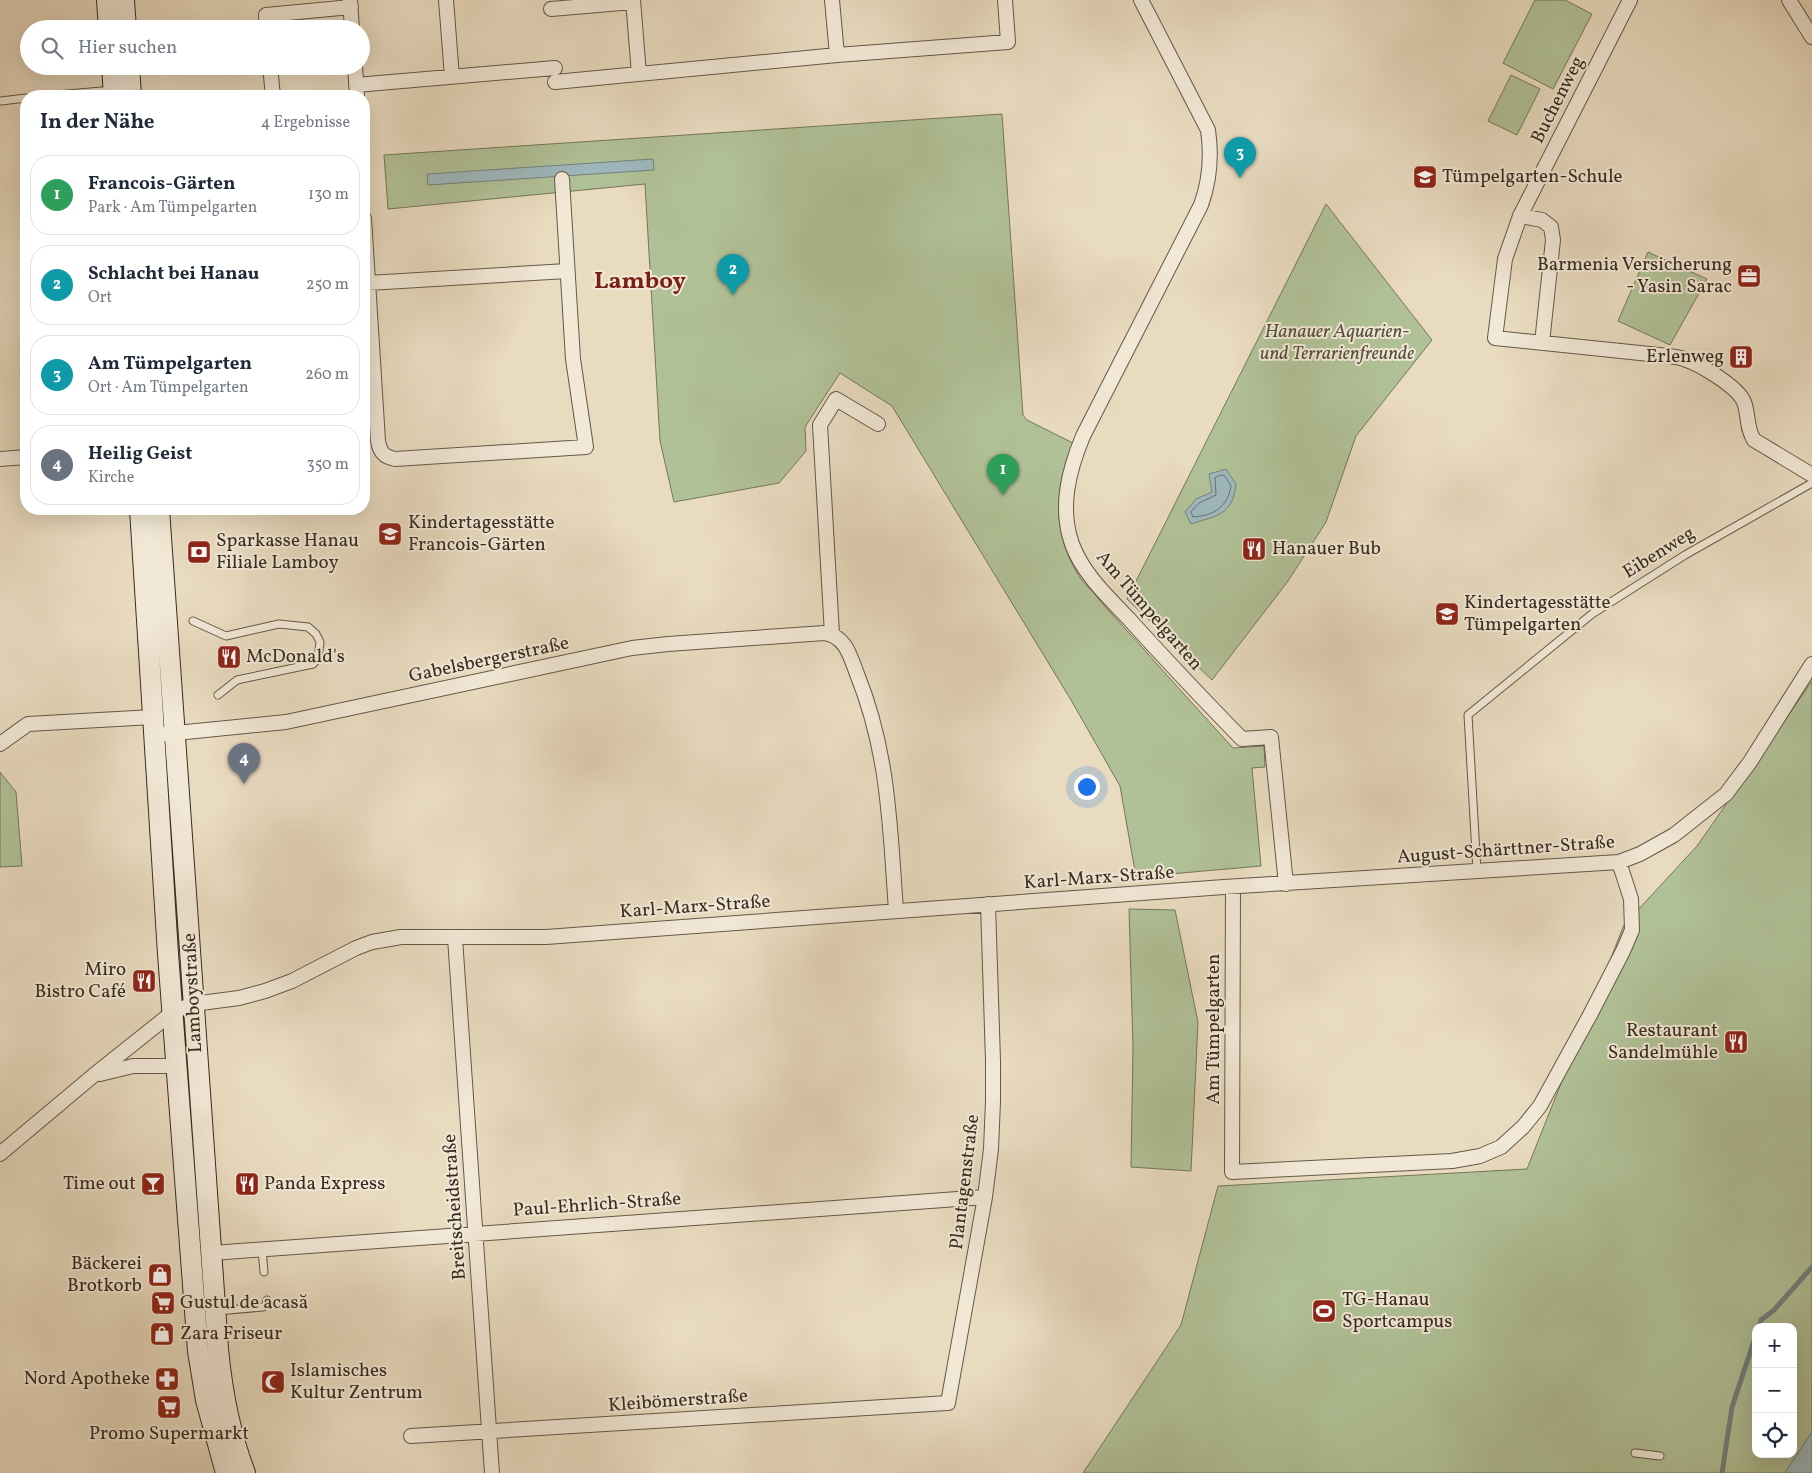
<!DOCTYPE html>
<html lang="de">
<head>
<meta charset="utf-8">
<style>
	:root { --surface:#fff; --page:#f2f2f3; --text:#1f2937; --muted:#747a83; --line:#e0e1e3; --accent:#8f2418 }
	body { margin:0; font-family:Vollkorn,serif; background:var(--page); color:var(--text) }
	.controls { position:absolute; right:15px; bottom:15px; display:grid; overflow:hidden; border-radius:10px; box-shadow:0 5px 20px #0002 }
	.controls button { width:45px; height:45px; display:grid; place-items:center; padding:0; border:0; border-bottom:1px solid var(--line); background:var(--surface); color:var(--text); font:25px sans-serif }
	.you { position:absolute; left:1086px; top:786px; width:18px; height:18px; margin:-12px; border:4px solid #fff; border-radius:50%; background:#1a73e8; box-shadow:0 0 0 8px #1a73e833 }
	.badge { display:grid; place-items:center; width:32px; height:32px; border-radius:50%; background:var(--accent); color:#fff; font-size:16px; font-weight:700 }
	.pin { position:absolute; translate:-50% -41px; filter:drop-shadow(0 1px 2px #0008) }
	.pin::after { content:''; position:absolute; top:26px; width:18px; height:15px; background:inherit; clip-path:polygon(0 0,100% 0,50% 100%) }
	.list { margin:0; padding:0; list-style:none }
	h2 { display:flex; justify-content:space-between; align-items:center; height:65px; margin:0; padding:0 20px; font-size:21px }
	h2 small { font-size:16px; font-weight:400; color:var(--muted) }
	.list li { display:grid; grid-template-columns:32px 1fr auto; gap:15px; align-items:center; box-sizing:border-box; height:80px; margin:0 10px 10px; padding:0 10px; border:1px solid var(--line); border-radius:20px }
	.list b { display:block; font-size:19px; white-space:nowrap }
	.list p { margin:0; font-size:16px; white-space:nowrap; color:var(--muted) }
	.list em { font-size:16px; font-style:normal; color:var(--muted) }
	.icon { flex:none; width:28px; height:28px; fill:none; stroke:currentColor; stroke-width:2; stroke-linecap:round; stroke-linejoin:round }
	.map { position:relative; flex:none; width:1812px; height:1473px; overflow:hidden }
	.search { position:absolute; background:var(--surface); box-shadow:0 5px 20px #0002; left:20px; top:20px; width:350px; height:55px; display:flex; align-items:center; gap:12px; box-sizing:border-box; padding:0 18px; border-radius:28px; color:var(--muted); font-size:19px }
	.panel { position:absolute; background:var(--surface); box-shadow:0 5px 20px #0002; left:20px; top:90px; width:350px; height:425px; border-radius:20px }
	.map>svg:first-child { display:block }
	.green { fill:#b1c197; stroke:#74765b; fill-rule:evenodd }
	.water { fill:#9db8bd; stroke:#74807e }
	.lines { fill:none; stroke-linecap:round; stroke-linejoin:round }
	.shore { stroke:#6a726e; stroke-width:1 }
	.stream { stroke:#74807e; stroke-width:5 }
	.lane-casing { stroke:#645847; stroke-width:9 }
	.street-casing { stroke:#645847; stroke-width:16 }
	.secondary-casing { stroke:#372c1f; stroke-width:22 }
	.lane { stroke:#f1e8d6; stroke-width:7 }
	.street { stroke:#f1e8d6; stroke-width:14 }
	.secondary { stroke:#f1e8d6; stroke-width:20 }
	.labels { text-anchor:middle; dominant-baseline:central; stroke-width:4; stroke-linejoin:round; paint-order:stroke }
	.street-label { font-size:19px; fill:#372c1f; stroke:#f1e8d6 }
	.poi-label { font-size:19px; fill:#372c1f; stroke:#f1e8d6; text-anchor:start }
	.park-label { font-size:19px; font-style:italic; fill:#56513d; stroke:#f1e8d6 }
	.district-label { font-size:24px; font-weight:bold; fill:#7a1f14; stroke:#f1e8d6 }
</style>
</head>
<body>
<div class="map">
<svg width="1812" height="1473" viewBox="0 0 1812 1473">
	<rect width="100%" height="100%" fill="#e9dbc0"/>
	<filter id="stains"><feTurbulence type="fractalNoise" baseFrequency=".004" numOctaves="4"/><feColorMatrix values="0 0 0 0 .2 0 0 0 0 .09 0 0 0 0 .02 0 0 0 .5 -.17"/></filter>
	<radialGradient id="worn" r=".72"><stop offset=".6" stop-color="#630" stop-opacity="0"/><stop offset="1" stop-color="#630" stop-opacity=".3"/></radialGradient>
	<path class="green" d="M1535 0H1565L1592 14 1553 89 1503 63Z
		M1511 75 1540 89 1517 135 1488 121Z
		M1002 114 1023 415 1027 420 1073 443C1055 486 1052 530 1076 571 1080 579 1087 586 1093 592 1108 611 1125 628 1141 646 1171 680 1202 714 1233 748L1264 746 1265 767 1252 768 1261 866 1136 877 1120 786 1071 700 892 406 840 373 805 427 806 451 779 483 674 502 660 441 645 184 388 209 384 155Z
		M1326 204 1432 340 1356 436 1326 522 1288 581 1212 680 1127 599Z
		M1648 252 1707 279 1670 345 1618 321Z
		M1812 681V1432L1785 1473H1083L1181 1325 1218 1186 1527 1169 1624 925 1697 846ZM1756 1327H1793V1454H1756Z
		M0 772 16 792 22 866 0 867Z
		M1129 909 1175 910 1198 1022 1191 1171 1131 1167 1133 1047Z"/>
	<path class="water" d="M653 159 654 170 428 185 427 174Z
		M1226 469 1236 484C1232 516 1218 515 1191 524L1185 512 1196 499 1212 492 1209 474Z
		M1812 1432V1473H1785L1786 1471Z"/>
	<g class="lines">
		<path class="shore" d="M1222 475 1225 476 1231 486C1228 506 1214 516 1193 517L1191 512 1199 503 1216 495 1215 478Z"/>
		<path class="stream" d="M1759 1327 1761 1320 1774 1310 1812 1267
			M1722 1473 1732 1407 1756 1335"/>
		<defs>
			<path id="lane" d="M45 96 113 90
				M1 101 26 98
				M193 621 226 636 279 624 308 627 316 634 320 642 318 658 313 664 237 680 218 695
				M1477 871 1468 715 1592 614 1685 555 1812 483
				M262 1249 264 1272
				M217 1311 263 1307 266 1305 267 1300
				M1635 1453 1660 1456"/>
			<path id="street" d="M350 0 352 29
				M446 0 452 77
				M633 0 639 74
				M832 0 837 55
				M1141 0 1208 130C1212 157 1210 180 1201 205L1083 436C1069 470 1059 507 1072 544 1083 574 1108 597 1129 619 1166 660 1204 700 1242 739L1271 737 1286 884
				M1630 0 1520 216 1505 259 1495 338 1669 356C1674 357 1679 357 1684 359 1700 364 1738 387 1744 402 1749 415 1746 428 1754 440L1812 475
				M1789 0 1812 37
				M551 9 633 2
				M267 29 266 15 351 7
				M270 66 273 96
				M355 66 357 96
				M555 82 837 55 1008 42 1005 0
				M356 85 555 68
				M1520 216 1542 220 1551 227 1553 240 1542 343
				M364 218 378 441C380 452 384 457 395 459L586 447 573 359 562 179
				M368 283 567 271
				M0 459 26 457
				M832 634 820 425 836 399 878 424
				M166 734 286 722 632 648 668 644 824 633C846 636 850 656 857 674 889 753 890 828 896 910
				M0 744 28 724 153 717
				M1233 887 1232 1172 1452 1161 1480 1156 1501 1147 1523 1127 1540 1106 1590 1015 1623 951 1632 930 1631 899 1619 862
				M455 938 492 1473
				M100 1074 133 1066H178
				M0 1154 94 1075 173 1012 193 1004 239 998 265 991 292 981 356 948 372 942 401 937H546L1224 887 1619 862 1640 854 1674 835 1726 794 1750 762 1812 664
				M212 1253 985 1197
				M411 1436 948 1403 985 1197 991 1149 993 1101V1061L988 904"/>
			<path id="secondary" d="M107 0 109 29
				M124 0 126 29
				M112 66 114 96
				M129 66 131 96
				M140 509 168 954 198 1351 206 1400 226 1473
				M159 509 218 1349C222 1391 230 1434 245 1473"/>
		</defs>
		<use href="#lane" class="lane-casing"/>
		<use href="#street" class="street-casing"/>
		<use href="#secondary" class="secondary-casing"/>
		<use href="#lane" class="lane"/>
		<use href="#street" class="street"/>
		<use href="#secondary" class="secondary"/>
	</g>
	<defs>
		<symbol id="school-square" viewBox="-11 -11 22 22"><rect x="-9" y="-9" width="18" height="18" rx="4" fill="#8f2418" stroke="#f1e8d6"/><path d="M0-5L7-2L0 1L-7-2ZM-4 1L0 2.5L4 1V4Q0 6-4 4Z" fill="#fff"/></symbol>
		<symbol id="office-square" viewBox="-11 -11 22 22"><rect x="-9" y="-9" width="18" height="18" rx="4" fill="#8f2418" stroke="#f1e8d6"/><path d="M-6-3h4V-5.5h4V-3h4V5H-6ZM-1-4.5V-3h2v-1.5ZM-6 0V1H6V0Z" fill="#fff"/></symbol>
		<symbol id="building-square" viewBox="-11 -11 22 22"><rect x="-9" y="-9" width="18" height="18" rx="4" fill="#8f2418" stroke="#f1e8d6"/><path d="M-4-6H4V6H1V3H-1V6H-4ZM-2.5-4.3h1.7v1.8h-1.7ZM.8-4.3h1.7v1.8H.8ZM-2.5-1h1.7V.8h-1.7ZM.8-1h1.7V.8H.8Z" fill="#fff"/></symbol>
		<symbol id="restaurant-square" viewBox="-11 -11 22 22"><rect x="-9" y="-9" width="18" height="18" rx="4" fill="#8f2418" stroke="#f1e8d6"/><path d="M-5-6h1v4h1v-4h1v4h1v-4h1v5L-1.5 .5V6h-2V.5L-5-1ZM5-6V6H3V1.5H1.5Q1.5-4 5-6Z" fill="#fff"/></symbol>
		<symbol id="bank-square" viewBox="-11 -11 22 22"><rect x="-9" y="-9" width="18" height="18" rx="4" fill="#8f2418" stroke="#f1e8d6"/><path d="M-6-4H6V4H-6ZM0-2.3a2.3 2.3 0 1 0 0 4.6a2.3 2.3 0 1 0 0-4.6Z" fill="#fff"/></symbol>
		<symbol id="bar-square" viewBox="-11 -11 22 22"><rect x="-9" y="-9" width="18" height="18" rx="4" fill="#8f2418" stroke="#f1e8d6"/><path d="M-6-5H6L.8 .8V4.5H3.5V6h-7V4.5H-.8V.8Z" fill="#fff"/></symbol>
		<symbol id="shop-square" viewBox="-11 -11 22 22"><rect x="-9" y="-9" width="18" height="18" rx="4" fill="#8f2418" stroke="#f1e8d6"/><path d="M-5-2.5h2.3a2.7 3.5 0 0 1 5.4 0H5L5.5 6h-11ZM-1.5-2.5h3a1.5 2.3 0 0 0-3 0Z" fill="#fff"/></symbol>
		<symbol id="supermarket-square" viewBox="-11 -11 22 22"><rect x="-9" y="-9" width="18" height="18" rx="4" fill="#8f2418" stroke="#f1e8d6"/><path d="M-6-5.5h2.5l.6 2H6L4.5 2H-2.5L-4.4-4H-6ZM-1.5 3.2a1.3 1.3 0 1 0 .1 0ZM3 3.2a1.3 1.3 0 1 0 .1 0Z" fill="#fff"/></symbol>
		<symbol id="stadium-square" viewBox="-11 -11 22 22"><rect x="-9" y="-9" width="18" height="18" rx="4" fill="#8f2418" stroke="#f1e8d6"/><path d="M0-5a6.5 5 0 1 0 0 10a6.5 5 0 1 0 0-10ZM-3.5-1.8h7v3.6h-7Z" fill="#fff"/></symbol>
		<symbol id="pharmacy-square" viewBox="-11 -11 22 22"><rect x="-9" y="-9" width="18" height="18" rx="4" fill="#8f2418" stroke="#f1e8d6"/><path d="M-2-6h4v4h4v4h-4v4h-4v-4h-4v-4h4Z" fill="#fff"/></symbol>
		<symbol id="mosque-square" viewBox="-11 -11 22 22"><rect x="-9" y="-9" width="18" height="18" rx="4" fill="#8f2418" stroke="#f1e8d6"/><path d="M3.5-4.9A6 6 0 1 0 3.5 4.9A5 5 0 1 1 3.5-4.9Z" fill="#fff"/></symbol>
	</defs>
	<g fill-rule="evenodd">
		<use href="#school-square" x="1411" y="163" width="28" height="28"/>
		<use href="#office-square" x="1735" y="262" width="28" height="28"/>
		<use href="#building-square" x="1727" y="343" width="28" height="28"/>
		<use href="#school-square" x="376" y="520" width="28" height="28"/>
		<use href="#restaurant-square" x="1240" y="535" width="28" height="28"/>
		<use href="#bank-square" x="185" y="538" width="28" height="28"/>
		<use href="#school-square" x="1433" y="600" width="28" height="28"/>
		<use href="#restaurant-square" x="215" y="643" width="28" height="28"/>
		<use href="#restaurant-square" x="130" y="967" width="28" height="28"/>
		<use href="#restaurant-square" x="1722" y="1028" width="28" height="28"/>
		<use href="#bar-square" x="139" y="1170" width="28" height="28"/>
		<use href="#restaurant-square" x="233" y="1170" width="28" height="28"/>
		<use href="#shop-square" x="146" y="1261" width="28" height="28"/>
		<use href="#supermarket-square" x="149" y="1289" width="28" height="28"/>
		<use href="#stadium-square" x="1310" y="1297" width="28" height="28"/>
		<use href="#shop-square" x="148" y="1320" width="28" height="28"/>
		<use href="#pharmacy-square" x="153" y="1365" width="28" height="28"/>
		<use href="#mosque-square" x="259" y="1368" width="28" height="28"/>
		<use href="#supermarket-square" x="155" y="1393" width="28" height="28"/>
	</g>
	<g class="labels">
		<g class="street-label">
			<text transform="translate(1558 100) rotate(-63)">Buchenweg</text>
			<text transform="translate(1659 553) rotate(-32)">Eibenweg</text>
			<text transform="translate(1149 611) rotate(49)">Am Tümpelgarten</text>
			<text transform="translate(489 660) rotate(-12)">Gabelsbergerstraße</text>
			<text transform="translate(1506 850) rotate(-4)">August-Schärttner-Straße</text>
			<text transform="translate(1099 878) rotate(-4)">Karl-Marx-Straße</text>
			<text transform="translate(695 907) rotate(-4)">Karl-Marx-Straße</text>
			<text transform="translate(193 993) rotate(-93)">Lamboystraße</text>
			<text transform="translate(1214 1029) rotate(-90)">Am Tümpelgarten</text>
			<text transform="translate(965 1182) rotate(-83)">Plantagenstraße</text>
			<text transform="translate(597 1205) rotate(-4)">Paul-Ehrlich-Straße</text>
			<text transform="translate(455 1207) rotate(-94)">Breitscheidstraße</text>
			<text transform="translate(678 1401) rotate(-4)">Kleibömerstraße</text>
		</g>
		<g class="poi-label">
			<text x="1442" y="177">Tümpelgarten-Schule</text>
			<text x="1732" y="265" text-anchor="end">Barmenia Versicherung<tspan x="1732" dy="22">- Yasin Sarac</tspan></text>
			<text x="1724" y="357" text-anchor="end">Erlenweg</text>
			<text x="408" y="523">Kindertagesstätte<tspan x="408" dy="22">Francois-Gärten</tspan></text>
			<text x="216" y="541">Sparkasse Hanau<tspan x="216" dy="22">Filiale Lamboy</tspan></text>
			<text x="1272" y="549">Hanauer Bub</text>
			<text x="1464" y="603">Kindertagesstätte<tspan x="1464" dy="22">Tümpelgarten</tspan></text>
			<text x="246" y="657">McDonald's</text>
			<text x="126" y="970" text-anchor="end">Miro<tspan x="126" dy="22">Bistro Café</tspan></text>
			<text x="1718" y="1031" text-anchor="end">Restaurant<tspan x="1718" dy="22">Sandelmühle</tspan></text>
			<text x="136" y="1184" text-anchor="end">Time out</text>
			<text x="264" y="1184">Panda Express</text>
			<text x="142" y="1264" text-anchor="end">Bäckerei<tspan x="142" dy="22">Brotkorb</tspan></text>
			<text x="1342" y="1300">TG-Hanau<tspan x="1342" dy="22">Sportcampus</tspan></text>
			<text x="180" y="1303">Gustul de acasă</text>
			<text x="180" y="1334">Zara Friseur</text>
			<text x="290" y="1371">Islamisches<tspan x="290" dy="22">Kultur Zentrum</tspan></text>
			<text x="150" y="1379" text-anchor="end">Nord Apotheke</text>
			<text x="169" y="1434" text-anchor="middle">Promo Supermarkt</text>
		</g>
		<g class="park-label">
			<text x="1337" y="332">Hanauer Aquarien-<tspan x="1337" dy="22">und Terrarienfreunde</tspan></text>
		</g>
		<g class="district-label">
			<text x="640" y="282">Lamboy</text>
		</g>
	</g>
	<rect width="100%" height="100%" filter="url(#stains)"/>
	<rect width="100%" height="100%" fill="url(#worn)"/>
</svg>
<div class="controls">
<button>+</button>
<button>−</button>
<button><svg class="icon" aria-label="locate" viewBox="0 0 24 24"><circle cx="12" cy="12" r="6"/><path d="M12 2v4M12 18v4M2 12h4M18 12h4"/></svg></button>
</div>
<div class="you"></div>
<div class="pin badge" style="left:1003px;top:495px;background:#2e9e5b">1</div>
<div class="pin badge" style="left:733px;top:295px;background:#0f9aa8">2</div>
<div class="pin badge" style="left:1240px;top:178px;background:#0f9aa8">3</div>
<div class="pin badge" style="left:244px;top:784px;background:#6b7280">4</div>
<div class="search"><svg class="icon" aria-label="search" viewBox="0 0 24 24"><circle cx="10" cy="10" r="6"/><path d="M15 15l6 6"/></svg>Hier suchen</div>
<section class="panel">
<h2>In der Nähe<small>4 Ergebnisse</small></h2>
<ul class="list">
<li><span class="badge" style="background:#2e9e5b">1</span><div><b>Francois-Gärten</b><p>Park · Am Tümpelgarten</p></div><em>130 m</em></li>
<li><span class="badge" style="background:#0f9aa8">2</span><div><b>Schlacht bei Hanau</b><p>Ort</p></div><em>250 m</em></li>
<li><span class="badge" style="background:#0f9aa8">3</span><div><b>Am Tümpelgarten</b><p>Ort · Am Tümpelgarten</p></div><em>260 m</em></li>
<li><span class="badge" style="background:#6b7280">4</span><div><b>Heilig Geist</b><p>Kirche</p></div><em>350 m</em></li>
</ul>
</section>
</div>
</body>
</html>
